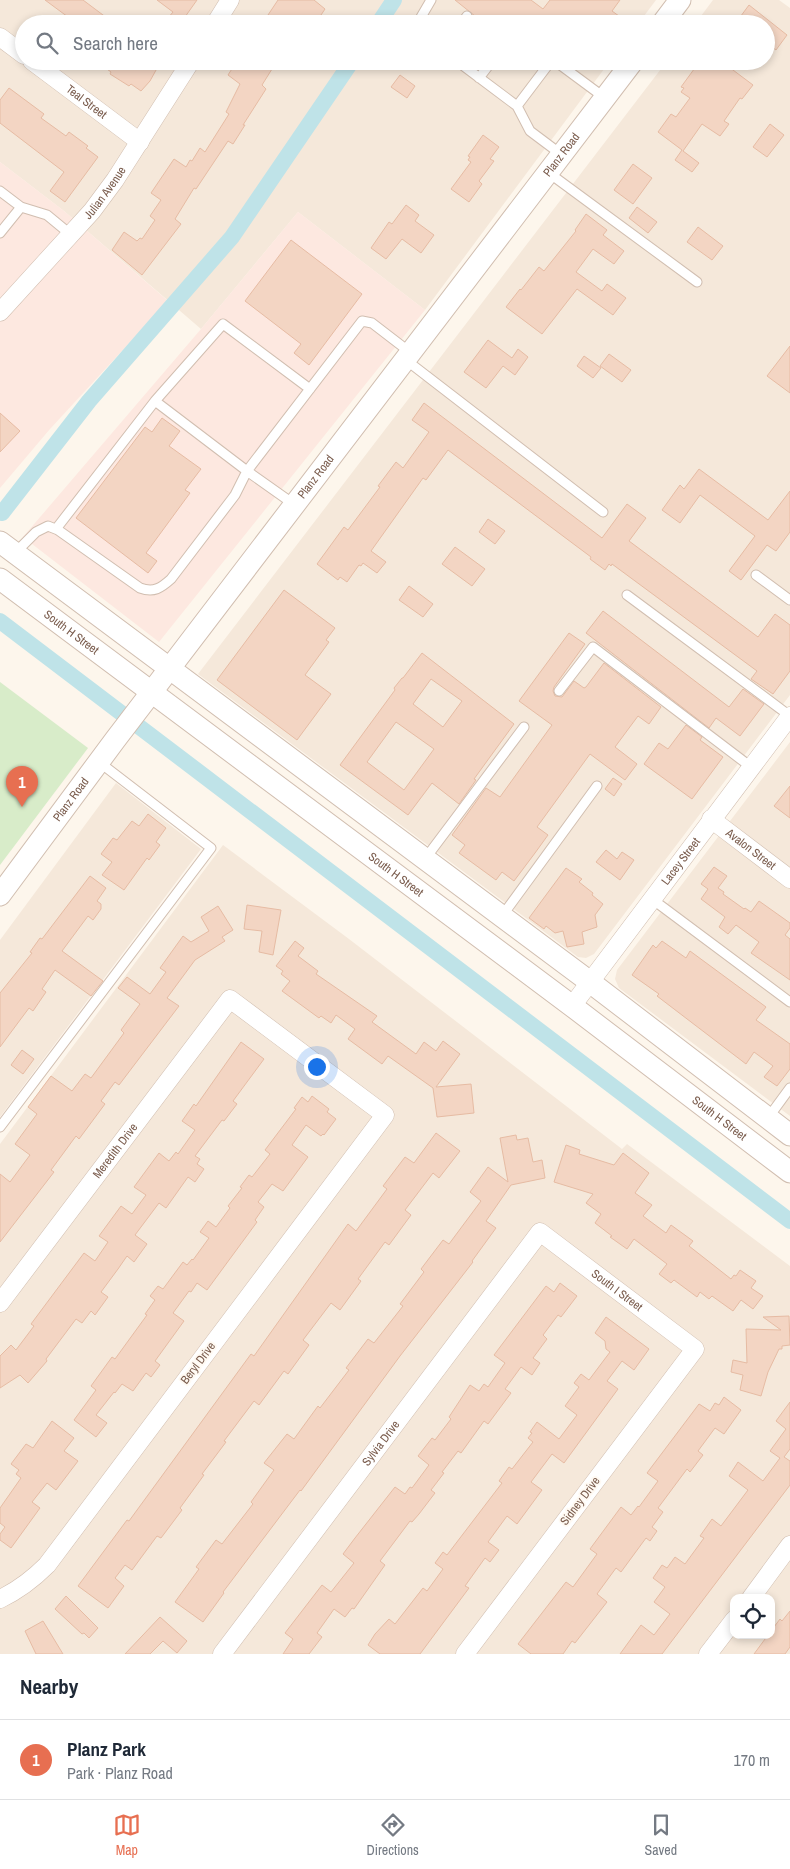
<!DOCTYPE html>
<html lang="en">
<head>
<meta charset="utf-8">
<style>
	:root { --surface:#fff; --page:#f2f2f3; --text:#1f2937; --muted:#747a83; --line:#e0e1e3; --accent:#e76f51 }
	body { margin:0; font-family:"Archivo Narrow",sans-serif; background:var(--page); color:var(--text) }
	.controls { position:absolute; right:15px; bottom:15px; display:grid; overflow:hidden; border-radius:10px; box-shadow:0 2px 8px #0003 }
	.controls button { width:45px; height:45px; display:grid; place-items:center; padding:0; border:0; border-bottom:1px solid var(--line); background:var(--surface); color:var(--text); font:25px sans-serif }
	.you { position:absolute; left:316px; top:1066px; width:18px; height:18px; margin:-12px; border:4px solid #fff; border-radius:50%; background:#1a73e8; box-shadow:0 0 0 8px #1a73e833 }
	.badge { display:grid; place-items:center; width:32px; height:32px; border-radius:50%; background:var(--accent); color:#fff; font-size:16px; font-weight:700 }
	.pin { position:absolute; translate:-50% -41px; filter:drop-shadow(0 1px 2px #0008) }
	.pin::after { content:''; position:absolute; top:26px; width:18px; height:15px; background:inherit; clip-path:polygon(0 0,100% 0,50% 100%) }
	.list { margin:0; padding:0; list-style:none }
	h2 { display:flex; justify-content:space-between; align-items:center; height:65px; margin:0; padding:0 20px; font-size:21px }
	h2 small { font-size:16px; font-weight:400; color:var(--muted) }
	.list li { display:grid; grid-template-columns:32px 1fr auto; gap:15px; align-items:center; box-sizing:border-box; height:80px; padding:0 20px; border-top:1px solid var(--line) }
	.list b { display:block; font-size:19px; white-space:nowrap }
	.list p { margin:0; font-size:16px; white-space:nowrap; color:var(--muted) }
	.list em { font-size:16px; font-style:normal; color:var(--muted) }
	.icon { flex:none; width:28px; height:28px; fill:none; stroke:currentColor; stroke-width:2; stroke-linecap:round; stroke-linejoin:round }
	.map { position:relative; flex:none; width:790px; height:1654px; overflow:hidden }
	.search { position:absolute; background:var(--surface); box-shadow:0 2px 8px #0003; left:15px; right:15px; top:15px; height:55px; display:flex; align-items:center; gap:12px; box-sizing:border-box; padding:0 18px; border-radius:28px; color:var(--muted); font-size:19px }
	.sheet { height:145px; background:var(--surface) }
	nav { display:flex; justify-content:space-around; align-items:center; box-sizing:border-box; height:70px; border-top:1px solid var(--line); background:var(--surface); font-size:14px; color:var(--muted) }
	nav a { display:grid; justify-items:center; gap:2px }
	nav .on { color:var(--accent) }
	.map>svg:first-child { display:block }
	.residential { fill:#f5e8da; fill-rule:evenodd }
	.commercial { fill:#fde8e0 }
	.green { fill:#d8ecc9 }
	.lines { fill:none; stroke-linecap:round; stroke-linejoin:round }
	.canal { stroke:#bfe3e8; stroke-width:16 }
	.building { fill:#f3d5c3; stroke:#e6bba3; fill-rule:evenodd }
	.service-casing { stroke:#d1beb0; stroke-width:11 }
	.minor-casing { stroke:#d1beb0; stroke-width:19 }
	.tertiary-casing { stroke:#d1beb0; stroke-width:23 }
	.service { stroke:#fff; stroke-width:9 }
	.minor { stroke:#fff; stroke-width:18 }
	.tertiary { stroke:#fff; stroke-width:21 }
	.labels { text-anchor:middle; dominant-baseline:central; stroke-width:4; stroke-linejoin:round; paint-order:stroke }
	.street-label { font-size:12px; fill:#7a5c4d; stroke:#fffaf3 }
</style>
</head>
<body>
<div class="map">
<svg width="790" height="1654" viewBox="0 0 790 1654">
	<rect width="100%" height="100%" fill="#fdf6ec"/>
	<path class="residential" d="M0 0H656L638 24H24V61H610L425 310 298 212 201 329 64 211 0 162Z
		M713 0H779L790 8V695L594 954 586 958 578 957 198 674 667 61H766V24H695Z
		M790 742V1116L619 988 615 979 617 970Z
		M116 783 201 849 0 1117V940Z
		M223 845 349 939 622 1149 627 1144 790 1266V1654H0V1144ZM734 1598H771V1635H734Z"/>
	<path class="commercial" d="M0 162 64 211 168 301 50 429 0 488Z
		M298 212 425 310 159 642 23 537 201 329Z"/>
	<path class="green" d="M0 682 88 748 0 865Z"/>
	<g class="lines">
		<path class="canal" d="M378 24 394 0
			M2 513 89 401 232 237 352 61
			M0 621 790 1221"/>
	</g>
	<path class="building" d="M45 0H83L115 24H63L68 17Z
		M157 0H197L180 24H176L168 18 173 12Z
		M278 0H314L325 9 315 24H262Z
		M455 0H531L543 9 550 0H620L612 11 630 24H485Z
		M749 5 787 35 776 50 766 42V24H735Z
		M96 61H161L150 81 141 91 131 84 129 86 110 74 111 72Z
		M237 61H277L262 85 266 89 243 125H245L233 144 228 141 196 189 194 188 175 219 181 224 142 275 112 250 124 232 137 241 140 238 142 239 155 220 150 216 161 200 151 193 174 159 186 167 190 160 192 161 200 148 205 152 229 114 226 112 240 84 228 75Z
		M700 61H721L753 85 742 99 740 98 724 121 729 124 720 136 702 124 683 151 699 163 692 172 675 160 682 150 658 132 671 114 676 117 690 98 681 92 684 88 681 87Z
		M400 75 415 86 407 98 391 87Z
		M9 88 44 114 41 118 66 136 69 132 88 146 86 148 98 157 65 202 50 191 64 172 0 123V100Z
		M770 124 784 135 767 157 753 147Z
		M483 135 499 147 490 159 494 161 479 181 482 184 469 202 451 189 471 162 468 160 470 157 468 156Z
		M633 164 652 178 633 204 614 190Z
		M406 205 419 215 415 221 434 235 421 253 402 239 386 259 371 248 389 222 392 224Z
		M637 207 657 222 648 233 629 218Z
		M586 214 607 230 603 235 624 251 614 264 593 249 576 272 602 291 607 284 626 298 613 315 577 289 542 334 506 307 520 289 521 290 539 267 544 271 576 231 575 230Z
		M698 227 723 246 712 260 687 242Z
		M291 240 362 294 309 365 294 353 301 344 245 301Z
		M488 340 512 358 518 349 528 357 515 375 503 366 486 388 464 372Z
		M790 346V393L767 376Z
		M609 354 631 370 622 382 600 366Z
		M584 356 601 368 593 378 577 366Z
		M424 403 602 538 627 504 646 518 629 541 758 637 775 614 790 625V671L773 694 751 679 757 671 612 564 611 566 609 564 605 570 590 559 591 557 448 450 426 480 423 478 371 551 386 562 377 573 363 563 361 566 359 565 347 582 340 577 338 580 317 564 344 527 348 530 380 487 378 486 396 462 403 468 429 432 412 420Z
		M0 413 20 431 0 452Z
		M162 418 180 431 169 446 201 469 185 490 190 493 146 553 157 561 148 573 76 518 145 427 152 432Z
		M699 469 768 520 790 491V532L776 551 767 545 741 580 729 571 755 536 700 495 680 523 662 510 680 485 684 489Z
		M488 519 505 531 495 544 479 532Z
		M455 547 485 569 472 586 442 564Z
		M409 586 433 604 423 617 399 600Z
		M284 590 335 628 326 640 329 642 305 675 331 694 297 740 217 680Z
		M603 611 729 707 743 689 764 704 740 736 716 718 709 728 586 633Z
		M569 633 585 644 554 687 553 691 555 696 562 697 574 681 584 688 586 687 604 663 661 707 649 724 638 716 615 747 637 764 625 780 590 754 537 827 548 835 535 853 514 881 502 872 496 880 459 853 465 845 452 835 486 788 500 797 552 725 519 701Z
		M422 653 514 724 474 779 476 780 459 804 432 783 408 815 340 765 395 690 394 688 402 678H403ZM431 679 462 701 443 727 413 704ZM396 722 434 749 404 790 367 762Z
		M686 725 702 737 700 740 723 757 692 799 644 764 659 743 668 749Z
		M613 778 622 784 614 796 605 789Z
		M790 786V818L774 806Z
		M148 814 166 828 156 842 160 845 149 860 147 858 124 890 102 875 112 862 101 854 113 838 117 840 132 821 139 826Z
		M606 850 617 859 622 852 634 860 620 880 596 862Z
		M714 867 727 876 718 888 724 892 723 894 744 909 745 908 751 912 759 901 790 923V928L785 935 790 939V980L751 953 759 942 736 925 728 934 719 927 725 917 701 899 708 889 701 884Z
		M566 868 582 879 579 882 593 893 592 895 603 904 595 915 597 927 582 932 584 944 567 947 563 931 555 933 546 926 544 929 529 918Z
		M90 876 106 888 97 901 101 904V909L93 920 88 916 62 951 103 981 91 996 55 970 42 989 46 992 33 1011 29 1008 0 1047V993L32 953 30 952 40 938 42 939Z
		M247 905 281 910 273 955 259 952 262 931 244 929Z
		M218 906 233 930 222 937 225 941 195 960 167 998 179 1006 119 1085 115 1082 101 1101 105 1104 79 1139 76 1136 51 1170 54 1172 0 1242V1174L10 1182 30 1155 15 1144 37 1114 28 1107 51 1076 72 1091 85 1074 91 1078 124 1033 121 1030 140 1004 118 988 127 977 150 994 166 972 160 968 183 936 191 942 209 931 201 917Z
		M295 941 304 948 298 956 318 971 316 974 377 1016 372 1022 416 1054 424 1042 436 1051 443 1041 460 1054 436 1087 471 1084 474 1113 437 1117 433 1088 388 1056 382 1064 348 1039 355 1029 336 1015 331 1023 321 1016 319 1018 282 991 290 981 281 974 283 971 276 966Z
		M662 941 686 958 690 951 766 1007 756 1020 790 1044V1069L777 1086 764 1077 773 1066 754 1052 746 1064 657 996 659 994 632 975 653 945 656 948Z
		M241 1042 264 1059 233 1101 237 1104 224 1121 222 1120 195 1156 200 1159 197 1164 204 1169 195 1182 188 1177 166 1208 159 1203 135 1235 147 1244 134 1262 127 1256 118 1269 101 1292 108 1297 95 1315 91 1311 82 1323 76 1319 46 1359 47 1361 28 1383 20 1375 0 1388V1356L11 1345 16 1350 34 1326 31 1324 84 1253 95 1261 108 1242 99 1236 121 1206 132 1214 146 1195 134 1187 159 1153 169 1161 176 1152 178 1154 195 1130 182 1121 194 1104 196 1106Z
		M22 1050 34 1059 23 1074 11 1065Z
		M312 1096 329 1109 327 1112 336 1119 324 1135 323 1134 321 1136 306 1125 292 1145 308 1157 283 1191 272 1184 258 1202 264 1207 255 1220 257 1222 207 1290 197 1283 191 1292 189 1291 173 1313 184 1321 155 1361 160 1365 151 1377 146 1373 133 1391 122 1384 115 1393 114 1392 96 1415 107 1423 96 1437 74 1420 96 1390 91 1386 112 1357 115 1359 147 1315 145 1314 155 1300 150 1296 158 1286 163 1289 183 1262 187 1265 192 1259 193 1260 209 1238 200 1232 208 1221 216 1227 230 1208 228 1206 242 1188 240 1187 249 1175 252 1177 270 1154 265 1150 296 1109 294 1108 302 1097 308 1102Z
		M436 1133 460 1151 439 1178 433 1173 405 1210 411 1215 389 1245 385 1242 358 1279 361 1281 340 1310 331 1303 303 1340 309 1345 288 1374 284 1371 259 1405 254 1401 224 1441 226 1442 202 1474 204 1475 180 1508 182 1510 161 1538 157 1536 132 1570 125 1565 115 1578 124 1586 108 1608 78 1586 127 1520 129 1521 251 1354 254 1356 348 1224 356 1231 387 1189 383 1186 405 1157 414 1163Z
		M516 1135 517 1140 528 1138 533 1162 542 1160 545 1178 511 1185 486 1221 496 1228 472 1261 473 1262 400 1356 301 1491 300 1490 223 1592 224 1593 203 1622 175 1602 199 1569 196 1567 216 1540 222 1544 253 1504 251 1502 274 1470 264 1463 287 1434 294 1439 318 1406 320 1408 349 1370 346 1368 368 1339 374 1343 403 1306 400 1304 424 1272 421 1269 443 1240 449 1244 481 1201 470 1192 488 1167 508 1182 500 1138Z
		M566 1145 580 1150 579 1154 614 1165 623 1153 649 1173 635 1193 652 1205 643 1216 666 1233 671 1225 693 1241 689 1246 731 1279 734 1275 736 1276 740 1270 756 1281 751 1288 763 1296 753 1309 741 1300 733 1311 712 1296 709 1299 700 1292 697 1297 674 1280 671 1283 659 1274 667 1264 634 1239 627 1249 610 1237 612 1236 595 1223 601 1214 586 1203 593 1194 554 1182Z
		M560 1283 577 1296 561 1317 558 1315 543 1335 547 1339 533 1358 540 1363 532 1375 521 1367 505 1389 511 1393 488 1424 484 1421 461 1453 458 1451 442 1472 444 1473 431 1490 435 1493 419 1514 412 1522 410 1521 380 1561 385 1565 354 1609 352 1608 345 1617 334 1609 317 1633 322 1637 309 1654H283L293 1639 285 1633 322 1585 331 1592 354 1563 343 1554 355 1538 395 1487 405 1494 410 1487 412 1488 429 1465 418 1456 432 1438 435 1440 451 1419 449 1417 470 1385 479 1391 484 1384 488 1387 505 1363 494 1355 546 1286 554 1292Z
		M789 1316 790 1345 782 1346V1349H779L768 1372 761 1396 740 1390 743 1375 731 1372 733 1360 747 1363 746 1329 781 1330 763 1317Z
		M606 1317 649 1349 634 1370 622 1361 607 1381 618 1389 564 1463 552 1454 531 1482 542 1490 517 1524 507 1516 488 1542 499 1550 490 1562 485 1558 465 1586 469 1588 420 1654H380L368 1645 375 1634 389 1619 395 1624 423 1588 427 1591 443 1569 435 1563 443 1552 447 1555 502 1483 499 1481 509 1467 512 1469 533 1442 528 1438 532 1433 530 1432 537 1422 559 1439 577 1415 565 1406 579 1387 574 1383 581 1374 589 1380 610 1352 606 1349 605 1341 595 1333Z
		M724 1397 741 1410 724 1434 715 1428 698 1451 703 1455 690 1472 687 1469 658 1508 663 1512 652 1527 657 1531 650 1541 646 1538 621 1572 616 1568 597 1594 607 1602 575 1643 572 1641 563 1654H531L518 1644 566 1582 573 1587 597 1554 590 1549 621 1507 631 1515 638 1506 639 1507 658 1481 647 1473 699 1404 710 1411 715 1403 719 1405Z
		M790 1402V1449L784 1457 790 1461V1485L662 1654H620L641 1625 654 1635 670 1614 654 1602 665 1587 653 1578 662 1565 667 1568 675 1557 685 1564 704 1538 700 1536 712 1519 721 1526 748 1490 729 1476 738 1462 763 1481 780 1458 770 1451 786 1429 776 1421Z
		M52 1421 74 1438 64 1451 78 1461 56 1490 47 1483 32 1502 40 1508 11 1548 0 1540V1534L5 1527 0 1523V1508L21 1478 16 1474 19 1470 11 1464 26 1444 33 1448Z
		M66 1596 98 1628 89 1638 84 1633 82 1634 55 1609Z
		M790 1611V1647L785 1654H754L768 1635H771V1631L780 1619 782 1621Z
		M160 1617 187 1641 177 1653 163 1641 150 1654H125Z
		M43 1621 63 1654H36L25 1631Z"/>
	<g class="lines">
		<defs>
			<path id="service" d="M417 24 431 0
				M461 24 467 16
				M457 61 517 106
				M551 61 517 106 530 131 562 155
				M555 61 605 98
				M479 78 492 61
				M549 173 697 282
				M0 191 21 207
				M0 233 21 207 47 215 70 234
				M406 360 603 512
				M155 401 223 324 310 389
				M56 529 155 401 247 471 362 321 372 323 411 353
				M15 553 36 532 48 526 58 530 140 588C154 593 161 588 171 579L235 495 247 471 295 505
				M756 575 790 600
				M627 595 790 716
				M559 691 593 647 751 767
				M425 859 524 727
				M652 899 790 1002
				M502 916 597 786
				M768 1118 790 1088
				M0 1127 211 848 99 762"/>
			<g id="minor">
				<path d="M215 24 230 0"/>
				<path d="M0 37 24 55"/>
				<path id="s1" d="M32 61 140 142"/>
				<path id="s2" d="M0 312 92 211 115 180 191 61"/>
				<path id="s3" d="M711 819 790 879"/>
				<path id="s4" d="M572 1006 790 716"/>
				<path id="s5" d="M0 1303 230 999 385 1115 47 1565C33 1579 19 1590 0 1599"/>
				<path d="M751 1598 790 1545"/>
				<path id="s6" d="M222 1654 540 1232 695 1349 465 1654"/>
				<path d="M708 1654 734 1620"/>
			</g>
			<g id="tertiary">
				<path d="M662 24 680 0"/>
				<path d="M0 542 590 982 790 1135"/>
				<path id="s7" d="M0 579 572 1006 790 1172"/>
				<path id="s8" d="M0 895 115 740 633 61"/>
			</g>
		</defs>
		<use href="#service" class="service-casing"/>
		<use href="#minor" class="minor-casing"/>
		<use href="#tertiary" class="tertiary-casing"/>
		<use href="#service" class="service"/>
		<use href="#minor" class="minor"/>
		<use href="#tertiary" class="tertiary"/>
	</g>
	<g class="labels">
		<g class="street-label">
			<text stroke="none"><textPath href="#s1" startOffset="68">Teal Street</textPath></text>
			<text stroke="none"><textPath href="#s8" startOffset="929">Planz Road</textPath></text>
			<text stroke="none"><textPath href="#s2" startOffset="159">Julian Avenue</textPath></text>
			<text stroke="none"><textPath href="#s8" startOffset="524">Planz Road</textPath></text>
			<text stroke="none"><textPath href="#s7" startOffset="89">South H Street</textPath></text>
			<text stroke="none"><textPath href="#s8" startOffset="119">Planz Road</textPath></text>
			<text stroke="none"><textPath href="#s3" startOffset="50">Avalon Street</textPath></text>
			<text stroke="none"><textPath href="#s4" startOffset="181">Lacey Street</textPath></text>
			<text stroke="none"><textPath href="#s7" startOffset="494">South H Street</textPath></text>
			<text stroke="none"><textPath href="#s7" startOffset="899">South H Street</textPath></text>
			<text stroke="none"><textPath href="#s5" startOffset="191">Meredith Drive</textPath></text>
			<text stroke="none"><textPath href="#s6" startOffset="625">South I Street</textPath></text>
			<text transform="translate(198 1363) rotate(-53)">Beryl Drive</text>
			<text stroke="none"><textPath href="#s6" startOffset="264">Sylvia Drive</textPath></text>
			<text transform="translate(580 1501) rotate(-53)">Sidney Drive</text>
		</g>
	</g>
</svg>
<div class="controls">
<button><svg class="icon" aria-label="locate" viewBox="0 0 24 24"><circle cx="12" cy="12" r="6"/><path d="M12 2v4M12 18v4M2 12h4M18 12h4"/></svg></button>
</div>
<div class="you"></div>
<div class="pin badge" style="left:22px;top:807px">1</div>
<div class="search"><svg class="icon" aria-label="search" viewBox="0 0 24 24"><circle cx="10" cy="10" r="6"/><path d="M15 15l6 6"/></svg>Search here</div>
</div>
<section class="sheet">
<h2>Nearby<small></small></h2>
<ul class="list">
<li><span class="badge">1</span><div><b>Planz Park</b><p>Park · Planz Road</p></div><em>170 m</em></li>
</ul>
</section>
<nav>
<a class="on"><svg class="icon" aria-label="map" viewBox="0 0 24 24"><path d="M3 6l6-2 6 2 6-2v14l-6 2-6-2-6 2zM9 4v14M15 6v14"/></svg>Map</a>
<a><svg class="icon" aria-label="directions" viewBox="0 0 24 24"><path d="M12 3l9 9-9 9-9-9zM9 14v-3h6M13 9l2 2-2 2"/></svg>Directions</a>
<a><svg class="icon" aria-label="saved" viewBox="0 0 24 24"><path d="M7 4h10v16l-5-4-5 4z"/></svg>Saved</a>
</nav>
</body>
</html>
